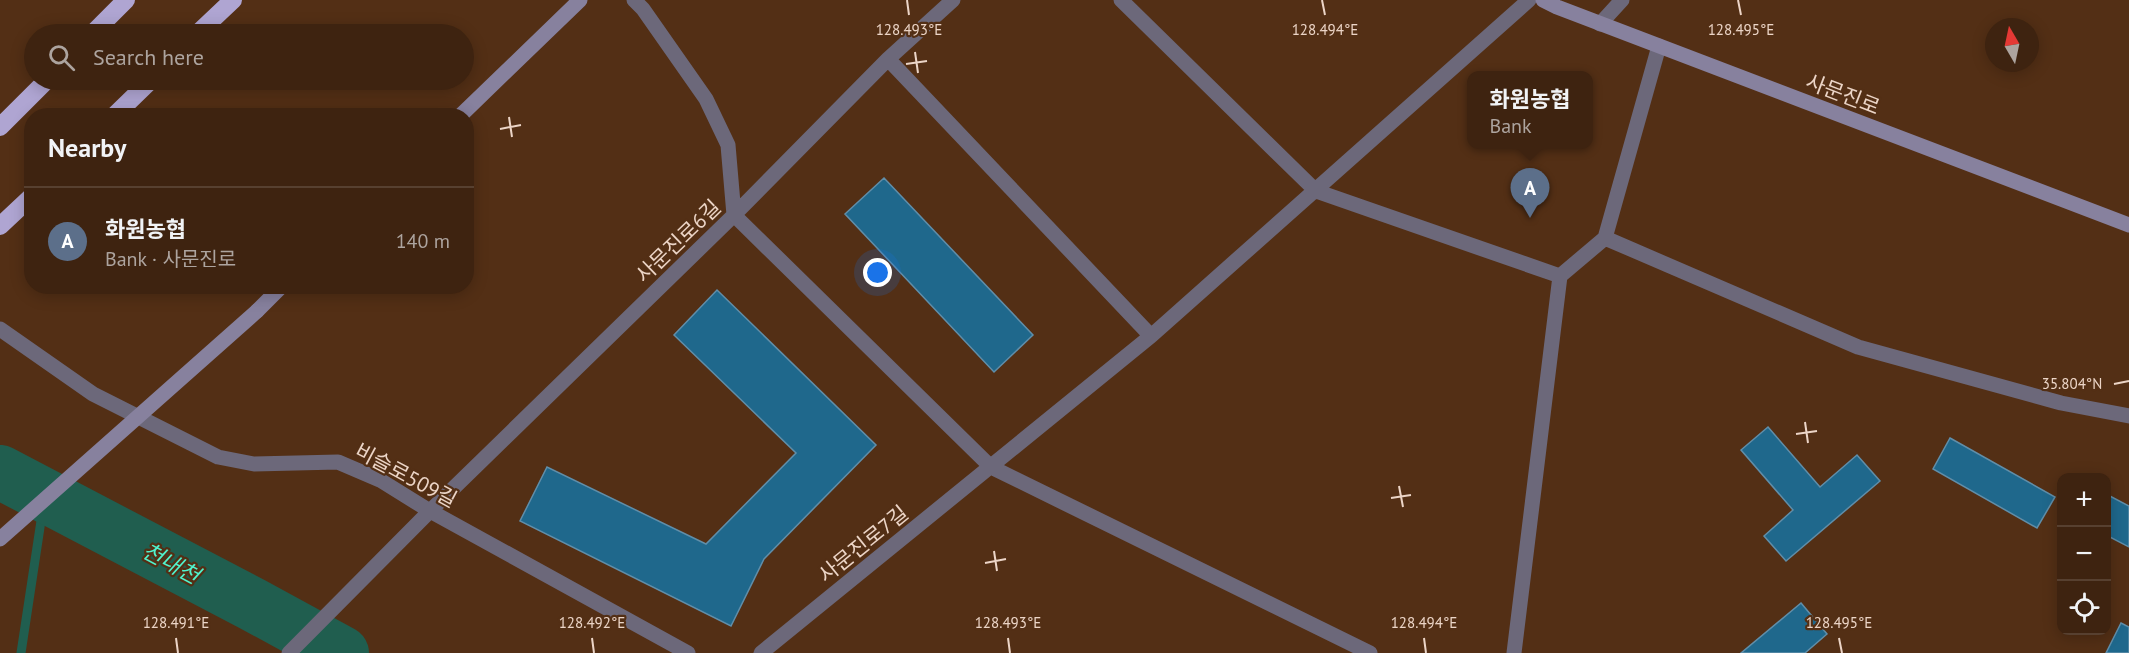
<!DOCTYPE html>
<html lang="en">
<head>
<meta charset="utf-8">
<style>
	:root { --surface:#3e2310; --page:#492f1e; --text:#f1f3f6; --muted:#ada49f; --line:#574030; --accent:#95b2f1 }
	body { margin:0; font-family:"PT Sans","Noto Sans KR",sans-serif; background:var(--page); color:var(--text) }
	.controls { position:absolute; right:18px; bottom:18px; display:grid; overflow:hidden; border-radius:12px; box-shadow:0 3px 15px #0003 }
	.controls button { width:54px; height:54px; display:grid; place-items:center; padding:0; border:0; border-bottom:2px solid var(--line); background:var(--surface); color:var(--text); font:30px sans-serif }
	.compass { position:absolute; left:1985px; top:18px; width:54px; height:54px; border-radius:50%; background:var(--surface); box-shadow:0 3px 15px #0003; rotate:351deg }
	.you { position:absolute; left:878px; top:273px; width:21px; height:21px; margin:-15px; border:4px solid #fff; border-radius:50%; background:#1a73e8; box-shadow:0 0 0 9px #1a73e833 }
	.badge { display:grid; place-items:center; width:39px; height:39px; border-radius:50%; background:var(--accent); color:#fff; font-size:20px; font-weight:700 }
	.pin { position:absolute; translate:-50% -50px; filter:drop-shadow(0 2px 3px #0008) }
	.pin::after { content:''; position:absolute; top:32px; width:21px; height:18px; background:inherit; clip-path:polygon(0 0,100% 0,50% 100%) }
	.popup { position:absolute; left:1467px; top:71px; width:126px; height:78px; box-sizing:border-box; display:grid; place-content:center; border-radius:12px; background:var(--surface); filter:drop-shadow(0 2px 4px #0005); font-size:20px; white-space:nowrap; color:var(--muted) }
	.popup b { font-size:22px; color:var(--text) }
	.popup::after { content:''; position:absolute; left:50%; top:100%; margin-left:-12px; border:12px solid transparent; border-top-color:var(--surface) }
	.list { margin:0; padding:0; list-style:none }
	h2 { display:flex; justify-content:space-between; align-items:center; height:78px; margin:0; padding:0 24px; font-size:26px }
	h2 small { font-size:20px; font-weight:400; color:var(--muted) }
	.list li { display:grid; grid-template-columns:39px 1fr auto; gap:18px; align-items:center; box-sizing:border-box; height:108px; padding:0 24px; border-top:2px solid var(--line) }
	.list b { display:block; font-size:22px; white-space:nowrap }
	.list p { margin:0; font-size:20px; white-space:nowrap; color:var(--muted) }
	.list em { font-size:20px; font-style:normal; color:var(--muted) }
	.icon { flex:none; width:33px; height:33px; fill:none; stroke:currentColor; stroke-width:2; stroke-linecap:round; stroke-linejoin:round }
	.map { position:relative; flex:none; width:2129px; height:653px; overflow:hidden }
	.search { position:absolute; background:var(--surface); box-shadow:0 3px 15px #0003; left:24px; top:24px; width:450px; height:66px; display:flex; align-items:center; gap:15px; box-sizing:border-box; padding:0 21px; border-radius:33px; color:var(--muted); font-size:22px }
	.panel { position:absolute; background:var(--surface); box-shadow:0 3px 15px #0003; left:24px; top:108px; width:450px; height:186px; border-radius:24px }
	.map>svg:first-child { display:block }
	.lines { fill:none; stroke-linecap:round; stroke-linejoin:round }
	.stream { stroke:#205e4f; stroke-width:9 }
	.river { stroke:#205e4f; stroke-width:54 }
	.building { fill:#1f688c; stroke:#608ea9; stroke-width:1.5 }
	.street { stroke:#6c687a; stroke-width:15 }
	.secondary { stroke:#87819e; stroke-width:15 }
	.highway { stroke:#afa5d2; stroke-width:18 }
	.secondary-bridge { stroke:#87819e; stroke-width:15 }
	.ticks { fill:none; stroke:#ecd5c7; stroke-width:2 }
	.labels { text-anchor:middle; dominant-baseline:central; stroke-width:4.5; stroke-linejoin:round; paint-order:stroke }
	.street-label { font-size:21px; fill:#ecd5c7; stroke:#532f15 }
	.water-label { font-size:22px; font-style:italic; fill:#50f2cd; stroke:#532f15 }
	.ticks-label { font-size:15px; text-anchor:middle; fill:#ecd5c7; stroke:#532f15; stroke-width:4.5; stroke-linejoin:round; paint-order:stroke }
</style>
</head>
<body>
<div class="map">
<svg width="2129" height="653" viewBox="0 0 2129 653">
	<rect width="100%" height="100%" fill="#532f15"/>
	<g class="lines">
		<path class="stream" d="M21 653 44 501"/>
		<path class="river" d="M0 472 252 604 342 653"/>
	</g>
	<path class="building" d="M884 178 1033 335 994 372 845 214Z
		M717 290 876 445 764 559 731 626 520 521 547 467 706 544 796 453 674 335Z
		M1768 427 1820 487 1857 455 1880 481 1786 561 1764 536 1793 510 1741 450Z
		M1950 438 2055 497 2037 528 1933 469Z
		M2106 494 2129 506V547L2106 535Z
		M1801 603 1827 634 1805 653H1741Z
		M2121 623 2129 627V653H2106Z"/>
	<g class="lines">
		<path class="street" d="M634 0 643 9 706 99 728 145 734 215 991 467 1370 653
			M1121 0 1316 191 1560 276
			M1600 24 1622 0
			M1605 238 1858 347 2061 403 2129 416
			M0 329 93 394 218 457 254 464 338 462 380 480 430 511 688 653
			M1151 336 1529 0
			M289 653 430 511 734 215 888 59 953 0
			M761 653 1151 336 888 59
			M1514 653 1560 276 1605 238 1659 46"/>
		<path class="secondary" d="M1543 0 1557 7 2129 225
			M460 116 580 0
			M257 311 282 286"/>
		<path class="highway" d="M92 34 126 0
			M197 34 233 0
			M114 116 151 80
			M0 127 47 80
			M0 226 32 196"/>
		<path class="secondary-bridge" d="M0 539 257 311"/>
	</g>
	<path class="ticks" d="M907 0 909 15M1322 0 1325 15M1738 0 1741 15M915 52 918 73M906 64 927 61M509 117 512 137M500 129 521 125M2114 384 2129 381M1805 422 1808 443M1796 434 1817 431M1399 486 1403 507M1391 498 1411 495M994 551 997 571M985 563 1006 559M176 638 178 653M592 638 594 653M1008 638 1010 653M1424 638 1426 653M1839 638 1842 653"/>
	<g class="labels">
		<g class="street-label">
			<text transform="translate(1843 94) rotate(21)">사문진로</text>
			<text transform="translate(678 241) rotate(-44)">사문진로6길</text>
			<text transform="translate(406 475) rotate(28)">비슬로509길</text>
			<text transform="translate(863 544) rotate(-39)">사문진로7길</text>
		</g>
		<g class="water-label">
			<text transform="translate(171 563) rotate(28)">천내천</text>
		</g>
	</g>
	<g class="ticks-label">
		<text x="909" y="35">128.493°E</text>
		<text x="1325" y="35">128.494°E</text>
		<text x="1741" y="35">128.495°E</text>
		<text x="2072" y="389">35.804°N</text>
		<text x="176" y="628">128.491°E</text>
		<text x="592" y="628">128.492°E</text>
		<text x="1008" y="628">128.493°E</text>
		<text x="1424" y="628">128.494°E</text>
		<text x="1839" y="628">128.495°E</text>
	</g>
</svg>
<div class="controls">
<button>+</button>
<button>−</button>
<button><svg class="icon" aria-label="locate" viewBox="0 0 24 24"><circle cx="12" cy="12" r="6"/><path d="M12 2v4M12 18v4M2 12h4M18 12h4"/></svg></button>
</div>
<svg class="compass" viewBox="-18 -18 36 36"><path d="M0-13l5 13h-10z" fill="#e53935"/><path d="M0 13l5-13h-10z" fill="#ada49f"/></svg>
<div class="you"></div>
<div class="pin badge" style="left:1530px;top:218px;background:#5c6f8a">A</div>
<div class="popup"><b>화원농협</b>Bank</div>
<div class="search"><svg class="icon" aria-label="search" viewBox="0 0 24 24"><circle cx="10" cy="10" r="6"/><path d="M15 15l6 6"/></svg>Search here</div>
<section class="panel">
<h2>Nearby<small></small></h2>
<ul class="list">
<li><span class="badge" style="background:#5c6f8a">A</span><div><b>화원농협</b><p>Bank · 사문진로</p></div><em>140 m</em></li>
</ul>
</section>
</div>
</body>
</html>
